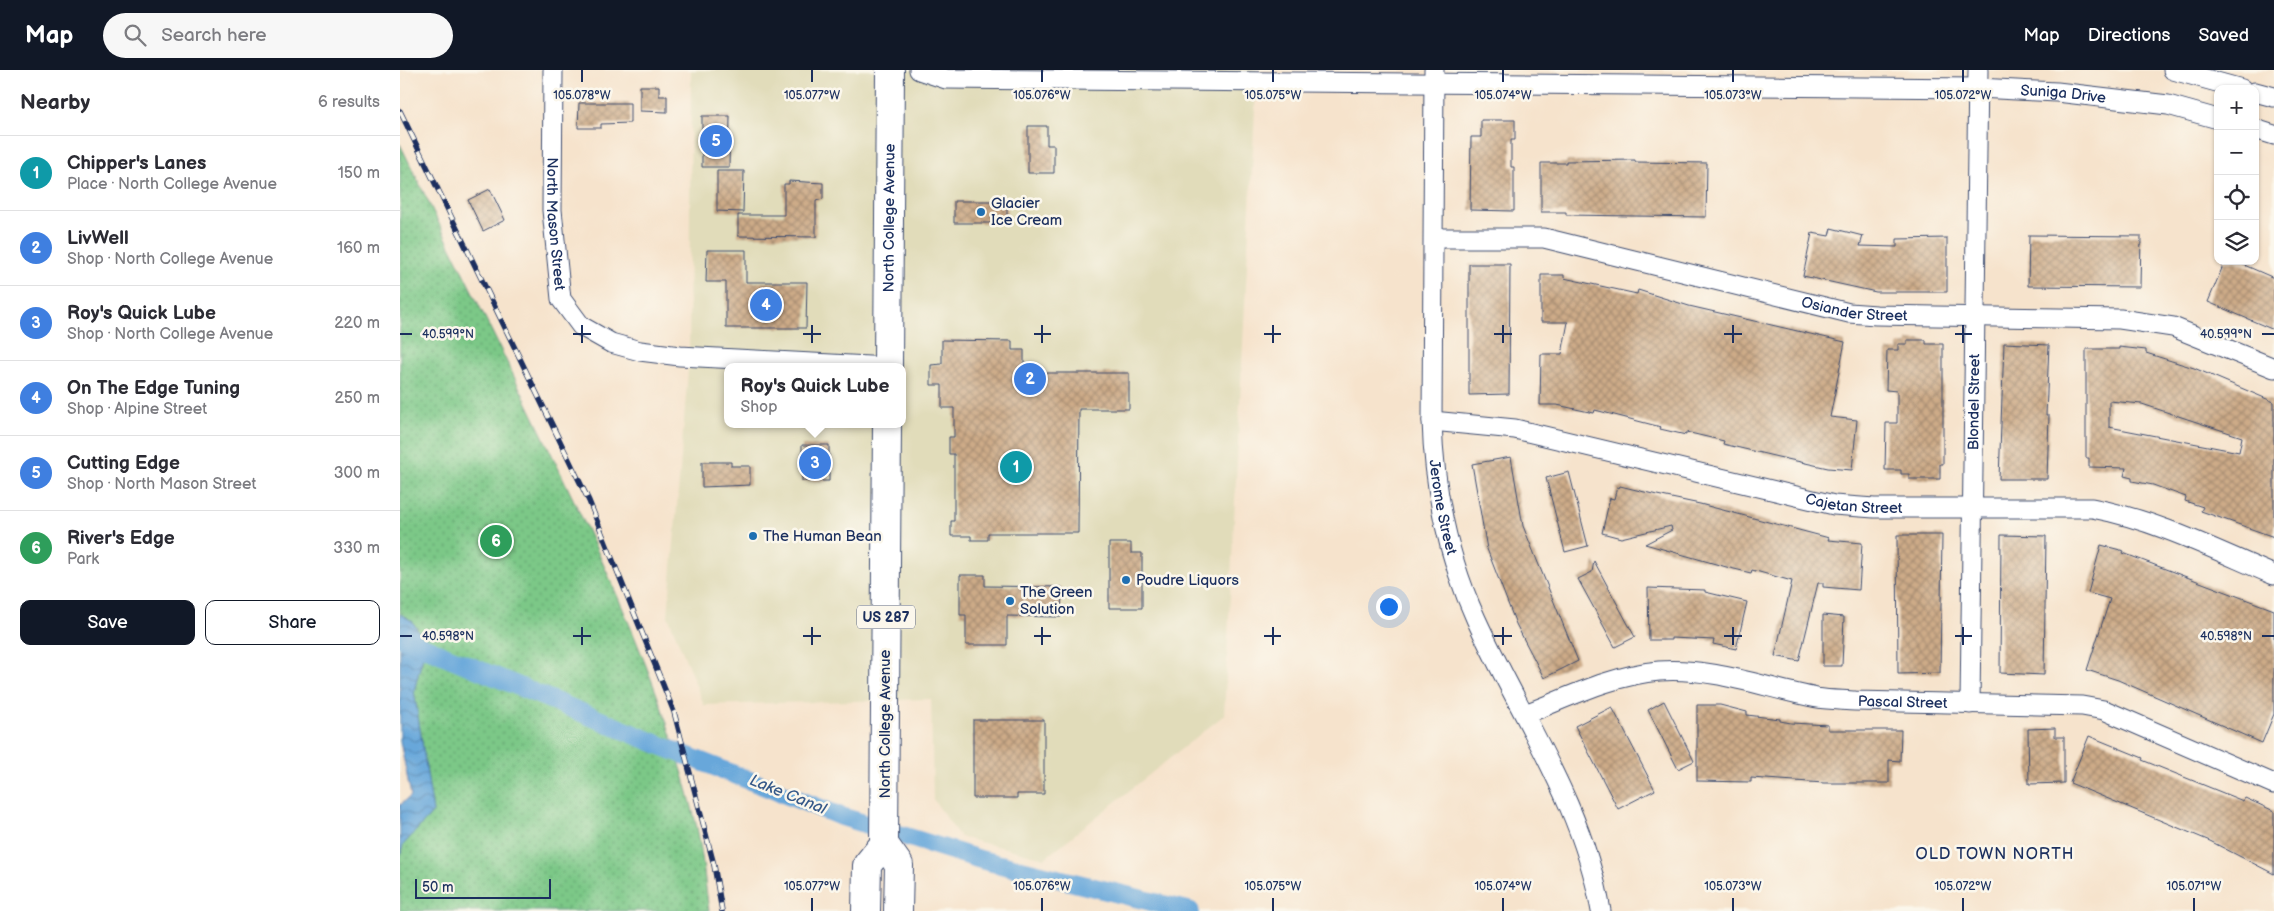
<!DOCTYPE html>
<html lang="en">
<head>
<meta charset="utf-8">
<style>
	:root { --surface:#fff; --page:#f7f7f7; --text:#2b2b33; --muted:#7c7c81; --line:#e1e1e2; --accent:#111827 }
	body { margin:0; font-family:"Balsamiq Sans",sans-serif; background:var(--page); color:var(--text) }
	.controls { position:absolute; right:15px; top:15px; display:grid; overflow:hidden; border-radius:10px; box-shadow:0 1px 4px #0004 }
	.controls button { width:45px; height:45px; display:grid; place-items:center; padding:0; border:0; border-bottom:1px solid var(--line); background:var(--surface); color:var(--text); font:25px sans-serif }
	.scale { position:absolute; left:15px; bottom:12px; width:136px; box-sizing:border-box; padding-left:5px; border:2px solid #1b2f5e; border-top:0; font-size:14px; line-height:18px; white-space:nowrap; color:#1b2f5e; -webkit-text-stroke:4px #fbf7ec; paint-order:stroke }
	.you { position:absolute; left:988px; top:536px; width:18px; height:18px; margin:-12px; border:4px solid #fff; border-radius:50%; background:#1a73e8; box-shadow:0 0 0 8px #1a73e833 }
	.badge { display:grid; place-items:center; width:32px; height:32px; border-radius:50%; background:var(--accent); color:#fff; font-size:16px; font-weight:700 }
	.pin { position:absolute; translate:-50% -50%; border:2px solid #fff; box-shadow:0 1px 5px #0006 }
	.popup { position:absolute; left:324px; top:293px; width:182px; height:65px; box-sizing:border-box; display:grid; place-content:center; border-radius:10px; background:var(--surface); filter:drop-shadow(0 1px 4px #0005); font-size:16px; white-space:nowrap; color:var(--muted) }
	.popup b { font-size:19px; color:var(--text) }
	.popup::after { content:''; position:absolute; left:50%; top:100%; margin-left:-10px; border:10px solid transparent; border-top-color:var(--surface) }
	.list { margin:0; padding:0; list-style:none }
	h2 { display:flex; justify-content:space-between; align-items:center; height:65px; margin:0; padding:0 20px; font-size:21px }
	h2 small { font-size:16px; font-weight:400; color:var(--muted) }
	.list li { display:grid; grid-template-columns:32px 1fr auto; gap:15px; align-items:center; box-sizing:border-box; height:75px; padding:0 20px; border-top:1px solid var(--line) }
	.list b { display:block; font-size:19px; white-space:nowrap }
	.list p { margin:0; font-size:16px; white-space:nowrap; color:var(--muted) }
	.list em { font-size:16px; font-style:normal; color:var(--muted) }
	.actions { display:flex; gap:10px; padding:15px 20px }
	.actions a { flex:1; padding:11px 0; border:1px solid var(--accent); border-radius:10px; text-align:center; font-size:18px; color:var(--accent) }
	.actions .main { background:var(--accent); color:#fff }
	.icon { flex:none; width:28px; height:28px; fill:none; stroke:currentColor; stroke-width:2; stroke-linecap:round; stroke-linejoin:round }
	.map { position:relative; flex:none; width:1874px; height:841px; overflow:hidden }
	header { display:flex; align-items:center; gap:30px; box-sizing:border-box; height:70px; padding:0 25px; background:var(--accent); color:#fff }
	header strong { font-size:24px }
	nav { display:flex; gap:28px; margin-inline-start:auto; font-size:18px }
	.search { width:350px; height:45px; background:var(--page); display:flex; align-items:center; gap:12px; box-sizing:border-box; padding:0 18px; border-radius:28px; color:var(--muted); font-size:19px }
	main { display:flex }
	aside { flex:1; background:var(--surface) }
	.map>svg:first-child { display:block }
	.built { fill:#e1dcba; fill-rule:evenodd }
	.park { fill:url(#park-dots); stroke:#4c7c72 }
	.water { fill:url(#water-waves); stroke:#426b9c }
	.lines { fill:none; stroke-linecap:round; stroke-linejoin:round }
	.canal { stroke:#68a7da; stroke-width:19 }
	.building { fill:url(#building-cross-hatch); fill-rule:evenodd }
	.minor-casing { stroke:#3c4a6e; stroke-width:21 }
	.trunk-casing { stroke:#3c4a6e; stroke-width:30 }
	.minor { stroke:#fff; stroke-width:19 }
	.trunk { stroke:#fff; stroke-width:28 }
	.rail-casing { stroke:#1b2f5e; stroke-width:5.5 }
	.rail { stroke:#fbf7ec; stroke-width:4; stroke-dasharray:11; stroke-linecap:butt }
	.ticks { fill:none; stroke:#1b2f5e; stroke-width:2 }
	.poi-dot { fill:#1f6fb2; stroke:#fbf7ec; stroke-width:2 }
	.labels { text-anchor:middle; dominant-baseline:central; stroke-width:5; stroke-linejoin:round; paint-order:stroke }
	.shield { fill:#fbf7ec; stroke:#5e6b89; stroke-width:1 }
	.shield-label { font-size:14px; font-weight:bold; fill:#1b2f5e }
	.street-label { font-size:15px; fill:#1b2f5e; stroke:#fbf7ec }
	.poi-label { font-size:15px; fill:#1b2f5e; stroke:#fbf7ec; text-anchor:start }
	.water-label { font-size:16px; font-style:italic; fill:#365989; stroke:#fbf7ec }
	.neighbourhood-label { font-size:16px; letter-spacing:1px; fill:#1b2f5e; stroke:#fbf7ec }
	.ticks-label { font-size:12px; text-anchor:middle; fill:#1b2f5e; stroke:#fbf7ec; stroke-width:5; stroke-linejoin:round; paint-order:stroke }
</style>
</head>
<body>
<header>
<strong>Map</strong>
<div class="search"><svg class="icon" aria-label="search" viewBox="0 0 24 24"><circle cx="10" cy="10" r="6"/><path d="M15 15l6 6"/></svg>Search here</div>
<nav><a>Map</a><a>Directions</a><a>Saved</a></nav>
</header>
<main>
<aside>
<h2>Nearby<small>6 results</small></h2>
<ul class="list">
<li><span class="badge" style="background:#0f9aa8">1</span><div><b>Chipper's Lanes</b><p>Place · North College Avenue</p></div><em>150 m</em></li>
<li><span class="badge" style="background:#3f7fe0">2</span><div><b>LivWell</b><p>Shop · North College Avenue</p></div><em>160 m</em></li>
<li><span class="badge" style="background:#3f7fe0">3</span><div><b>Roy's Quick Lube</b><p>Shop · North College Avenue</p></div><em>220 m</em></li>
<li><span class="badge" style="background:#3f7fe0">4</span><div><b>On The Edge Tuning</b><p>Shop · Alpine Street</p></div><em>250 m</em></li>
<li><span class="badge" style="background:#3f7fe0">5</span><div><b>Cutting Edge</b><p>Shop · North Mason Street</p></div><em>300 m</em></li>
<li><span class="badge" style="background:#2e9e5b">6</span><div><b>River's Edge</b><p>Park</p></div><em>330 m</em></li>
</ul>
<div class="actions"><a class="main">Save</a><a>Share</a></div>
</aside>
<div class="map">
<svg width="1874" height="841" viewBox="0 0 1874 841">
	<defs>
		<pattern id="park-dots" width="8" height="8" patternUnits="userSpaceOnUse" patternTransform="scale(1.25)"><rect width="8" height="8" fill="#7cc887"/><path d="M2 2h.1M6 6h.1" fill="none" stroke="#65a372" stroke-width="1.8" stroke-linecap="round"/></pattern>
		<pattern id="water-waves" width="16" height="10" patternUnits="userSpaceOnUse" patternTransform="scale(1.25)"><rect width="16" height="10" fill="#68a7da"/><path d="M0 5q4-4 8 0t8 0" fill="none" stroke="#5588b4"/></pattern>
		<pattern id="building-cross-hatch" width="8" height="8" patternUnits="userSpaceOnUse" patternTransform="scale(1.25)"><rect width="8" height="8" fill="#cdab88"/><path d="M0 0l8 8M0 8l8-8" fill="none" stroke="#a68c72"/></pattern>
	</defs>
	<rect width="100%" height="100%" fill="#fbf7ec"/>
	<filter id="ink" filterUnits="userSpaceOnUse"><feTurbulence type="fractalNoise" baseFrequency=".02" numOctaves="2"/><feDisplacementMap in="SourceGraphic" scale="10" xChannelSelector="R" yChannelSelector="G"/><feConvolveMatrix kernelMatrix="1 2 1 2 8 2 1 2 1" color-interpolation-filters="sRGB"/></filter>
	<filter id="wash" filterUnits="userSpaceOnUse"><feTurbulence type="fractalNoise" baseFrequency=".0096" numOctaves="4" result="noise"/><feDisplacementMap in="SourceGraphic" scale="20" xChannelSelector="R" yChannelSelector="G"/><feGaussianBlur stdDeviation="1.12" result="paint"/><feColorMatrix in="noise" values="0 0 0 0 0 0 0 0 0 0 0 0 0 0 0 0 0 1.4 0 .05"/><feComposite in="paint" operator="in"/></filter>
	<g filter="url(#wash)">
		<rect width="100%" height="100%" fill="#f6e3cc"/>
		<path class="built" d="M291 0H857L824 645 645 788 560 767 533 729 531 629 304 635 268 546 289 289ZM328 297H502V354H328Z"/>
		<path class="park" d="M0 74C42 159 83 244 125 329 192 468 262 607 297 758 303 785 305 814 309 841H0V788L3 775 33 742 14 621 26 574 12 551 0 544Z"/>
		<path class="water" d="M0 544 12 551 26 574 14 621 33 742 3 775 0 788V735L11 726 0 671Z"/>
		<g class="lines">
			<path class="canal" d="M0 567 262 676 440 746 582 790 790 841"/>
		</g>
		<g id="blocks">
			<path class="building" d="M240 16H259V26H267V42L240 41Z
				M179 33H230V53L201 54V58H178Z
				M302 46H330L329 97H302Z
				M1081 50H1115V70H1111V97H1114V141L1070 140 1071 67H1081Z
				M628 56H647V75H654V103H628Z
				M1235 90V92L1307 93 1306 147 1166 145V142H1141V93H1166V91Z
				M317 101H344L343 142 317 141Z
				M389 111 423 113V129L416 131V167L338 166V145H384V114H389Z
				M90 119 105 150 83 161 68 130Z
				M554 131H607V153H554Z
				M1431 158 1463 166 1460 176 1497 177V169L1547 168V222H1476L1403 206 1412 163 1429 166Z
				M1629 165 1741 166 1740 217 1628 216Z
				M307 180H346V212H407L406 258H326V212H306Z
				M1825 191H1835L1874 208V260L1808 232Z
				M1069 194H1110L1109 324 1069 325Z
				M1141 205H1164V208L1237 224 1238 220 1289 236 1445 272 1430 347 1457 350 1452 400 1428 398 1378 387 1323 374 1324 371 1286 362V365L1260 359 1261 357 1195 340 1194 343 1157 335H1140L1141 284H1162L1168 252H1141Z
				M542 270 612 271V280H624V303H729V339H679L678 463H588V470H571V466H551V451H554V384H549V367H554V338H542V315H531V295L542 294Z
				M1507 270H1526V274H1543V394H1540V409H1509V404H1501V400H1485L1486 353H1497V321L1486 320 1487 280H1498V274H1507Z
				M1604 273 1649 275 1646 345H1649L1647 409H1599Z
				M1719 277 1746 280V283L1794 298 1874 332V467L1801 441 1803 437 1785 431 1786 427 1753 415 1732 411V408L1724 406 1726 398 1689 397V388H1686V279H1719ZM1709 331 1742 334 1842 367 1839 382 1709 357Z
				M402 375H429V411H402Z
				M1111 387 1123 456 1178 591 1144 608 1116 554 1087 479 1072 394Z
				M302 392H331V396H350V415L302 417Z
				M1169 402 1188 476 1165 482 1146 408Z
				M1220 416 1257 425 1300 434 1429 468 1428 470 1462 473 1459 520 1423 517V513H1418L1399 591 1375 586 1392 511 1352 500 1351 503 1330 498 1245 474 1272 460 1271 456 1221 468 1202 463 1210 428 1214 429 1217 417 1219 418Z
				M1497 465H1542L1540 603 1498 604Z
				M1601 465 1646 466 1644 605 1600 603Z
				M709 473H731V483H742V538H709Z
				M1701 475 1724 481 1723 483 1874 540V644L1862 673 1718 610 1687 600 1710 529 1688 523Z
				M1194 491 1235 567 1215 577 1178 509 1192 502Z
				M560 505H585V516L662 517 661 547 607 546V575H566V545H560Z
				M1248 518 1305 520V522L1347 532 1336 579 1313 574 1314 570 1271 568V570H1249Z
				M1423 545 1444 547 1442 596H1423Z
				M1264 631 1294 691 1278 699 1248 640Z
				M1297 635H1320L1347 642V645L1380 649V651L1391 653 1428 655V660H1501L1500 691 1489 690V713H1424L1351 708V712L1297 711Z
				M1212 637 1255 720 1218 739 1175 656Z
				M573 650H644V724H617V728H573Z
				M1655 658V667H1664V713L1629 714 1628 659Z
				M1689 666 1743 688 1742 690 1843 731 1845 728 1874 741V804L1810 771 1670 713Z"/>
		</g>
	</g>
	<g filter="url(#ink)">
		<use href="#blocks" fill-opacity="0" stroke="#3c4a6e" stroke-width="1"/>
		<g class="lines">
			<defs>
				<g id="minor">
					<path id="s1" d="M153 0 152 140 161 229 181 256 211 273 240 281 280 286 488 297"/>
					<path id="s2" d="M519 0 546 9 1578 18 1657 22 1768 35 1818 49"/>
					<path id="s3" d="M1034 0 1032 351C1034 418 1048 488 1076 549 1120 646 1183 734 1201 841"/>
					<path d="M1773 0 1842 19"/>
					<path d="M1855 22 1874 27"/>
					<path d="M1855 59 1874 65"/>
					<path id="s4" d="M1034 168H1144L1449 243 1476 245 1720 249 1773 257 1874 298"/>
					<path id="s5" d="M1032 351 1115 359 1434 435 1474 438H1692C1756 450 1815 480 1874 505"/>
					<path id="s6" d="M1570 634 1578 0"/>
					<path id="s7" d="M1125 644C1167 628 1213 605 1259 601 1313 597 1365 618 1417 628 1429 630 1443 630 1455 631L1682 636 1704 640 1874 714"/>
				</g>
				<g id="trunk">
					<path id="s8" d="M488 297 490 0"/>
					<path d="M487 354 484 774 499 795 498 841"/>
					<path d="M466 841 467 795 484 774"/>
				</g>
			</defs>
			<use href="#minor" class="minor-casing"/>
			<use href="#trunk" class="trunk-casing"/>
			<use href="#minor" class="minor"/>
			<use href="#trunk" class="trunk"/>
			<defs>
				<path id="rail" d="M0 41 189 431 274 642 314 795 322 841"/>
			</defs>
			<use href="#rail" class="rail-casing"/>
			<use href="#rail" class="rail"/>
		</g>
	</g>
	<path class="ticks" d="M182 0V12M412 0V12M642 0V12M873 0V12M1103 0V12M1333 0V12M1563 0V12M182 255V273M412 255V273M642 255V273M873 255V273M1103 255V273M1333 255V273M1563 255V273M0 264H12M173 264H191M403 264H421M634 264H651M864 264H881M1094 264H1112M1324 264H1342M1555 264H1572M1862 264H1874M182 557V575M412 557V575M642 557V575M873 557V575M1103 557V575M1333 557V575M1563 557V575M0 566H12M173 566H191M403 566H421M634 566H651M864 566H881M1094 566H1112M1324 566H1342M1555 566H1572M1862 566H1874M412 828V841M642 828V841M873 828V841M1103 828V841M1333 828V841M1563 828V841M1794 828V841"/>
	<g class="poi-dot">
		<circle cx="581" cy="142" r="5"/>
		<circle cx="353" cy="466" r="5"/>
		<circle cx="726" cy="510" r="5"/>
		<circle cx="610" cy="531" r="5"/>
	</g>
	<g class="labels">
		<rect class="shield" x="457" y="535.5" width="58" height="23" rx="4"/>
		<g class="shield-label">
			<text x="486" y="547">US 287</text>
		</g>
		<g class="street-label">
			<text stroke="none"><textPath href="#s2" startOffset="1146">Suniga Drive</textPath></text>
			<text stroke="none"><textPath href="#s8" startOffset="149">North College Avenue</textPath></text>
			<text stroke="none"><textPath href="#s1" startOffset="154">North Mason Street</textPath></text>
			<text stroke="none"><textPath href="#s4" startOffset="429">Osiander Street</textPath></text>
			<text stroke="none"><textPath href="#s6" startOffset="302">Blondel Street</textPath></text>
			<text stroke="none"><textPath href="#s5" startOffset="431">Cajetan Street</textPath></text>
			<text stroke="none"><textPath href="#s3" startOffset="438">Jerome Street</textPath></text>
			<text stroke="none"><textPath href="#s7" startOffset="388">Pascal Street</textPath></text>
			<text transform="translate(485 654) rotate(-90)">North College Avenue</text>
		</g>
		<g class="poi-label">
			<text x="591" y="133">Glacier<tspan x="591" dy="17">Ice Cream</tspan></text>
			<text x="363" y="466">The Human Bean</text>
			<text x="736" y="510">Poudre Liquors</text>
			<text x="620" y="522">The Green<tspan x="620" dy="17">Solution</tspan></text>
		</g>
		<g class="water-label">
			<text transform="translate(388 725) rotate(22)">Lake Canal</text>
		</g>
		<g class="neighbourhood-label">
			<text x="1595" y="784">OLD TOWN NORTH</text>
		</g>
	</g>
	<g class="ticks-label">
		<text x="182" y="29">105.078°W</text>
		<text x="412" y="29">105.077°W</text>
		<text x="642" y="29">105.076°W</text>
		<text x="873" y="29">105.075°W</text>
		<text x="1103" y="29">105.074°W</text>
		<text x="1333" y="29">105.073°W</text>
		<text x="1563" y="29">105.072°W</text>
		<text x="48" y="268">40.599°N</text>
		<text x="1826" y="268">40.599°N</text>
		<text x="48" y="570">40.598°N</text>
		<text x="1826" y="570">40.598°N</text>
		<text x="412" y="820">105.077°W</text>
		<text x="642" y="820">105.076°W</text>
		<text x="873" y="820">105.075°W</text>
		<text x="1103" y="820">105.074°W</text>
		<text x="1333" y="820">105.073°W</text>
		<text x="1563" y="820">105.072°W</text>
		<text x="1794" y="820">105.071°W</text>
	</g>
</svg>
<div class="controls">
<button>+</button>
<button>−</button>
<button><svg class="icon" aria-label="locate" viewBox="0 0 24 24"><circle cx="12" cy="12" r="6"/><path d="M12 2v4M12 18v4M2 12h4M18 12h4"/></svg></button>
<button><svg class="icon" aria-label="layers" viewBox="0 0 24 24"><path d="M12 4l9 5-9 5-9-5zM3 14l9 5 9-5"/></svg></button>
</div>
<div class="scale">50 m</div>
<div class="you"></div>
<div class="pin badge" style="left:616px;top:397px;background:#0f9aa8">1</div>
<div class="pin badge" style="left:630px;top:309px;background:#3f7fe0">2</div>
<div class="pin badge" style="left:415px;top:393px;background:#3f7fe0">3</div>
<div class="popup"><b>Roy's Quick Lube</b>Shop</div>
<div class="pin badge" style="left:366px;top:235px;background:#3f7fe0">4</div>
<div class="pin badge" style="left:316px;top:71px;background:#3f7fe0">5</div>
<div class="pin badge" style="left:96px;top:471px;background:#2e9e5b">6</div>
</div>
</main>
</body>
</html>
